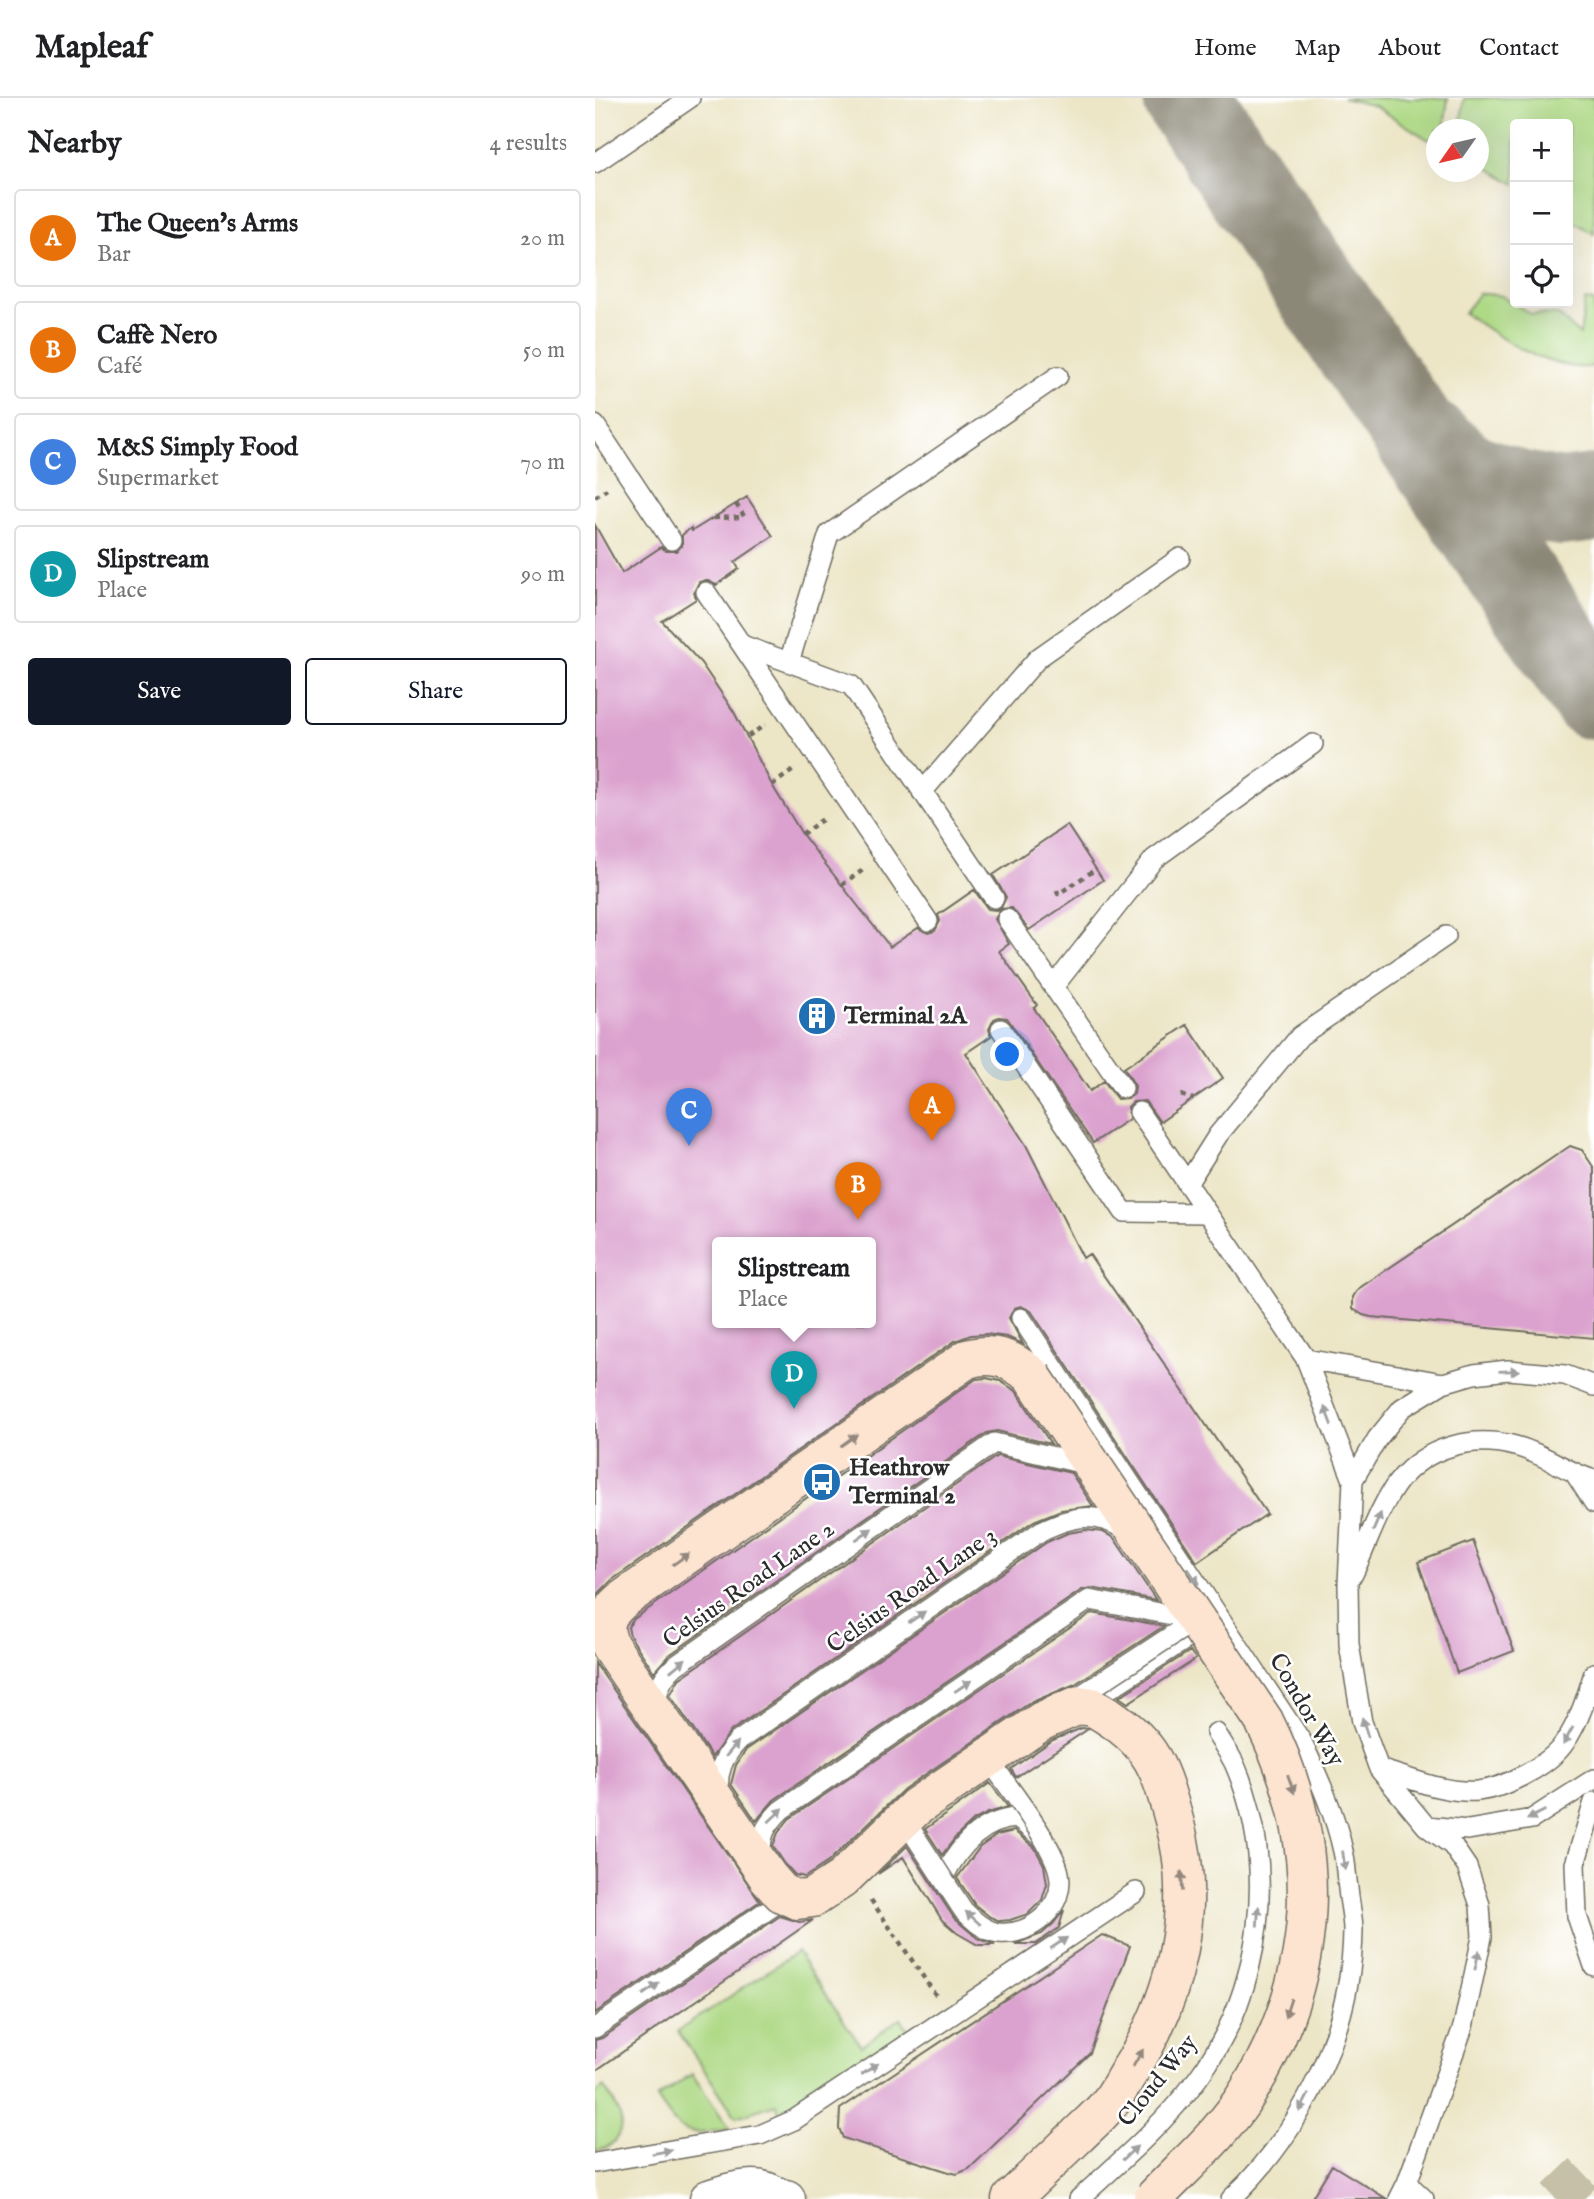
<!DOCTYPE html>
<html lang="en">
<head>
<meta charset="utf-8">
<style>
	:root { --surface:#fff; --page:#f2f2f2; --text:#202124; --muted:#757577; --line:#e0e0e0; --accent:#111827 }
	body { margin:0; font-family:"IM FELL English",serif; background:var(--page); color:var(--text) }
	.controls { position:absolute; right:21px; top:21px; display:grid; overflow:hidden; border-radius:7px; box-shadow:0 7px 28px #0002 }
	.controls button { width:63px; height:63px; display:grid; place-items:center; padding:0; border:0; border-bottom:2px solid var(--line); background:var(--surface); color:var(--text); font:35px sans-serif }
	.compass { position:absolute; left:831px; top:21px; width:63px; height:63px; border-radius:50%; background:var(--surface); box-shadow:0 7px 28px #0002; rotate:236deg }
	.you { position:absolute; left:413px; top:957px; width:24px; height:24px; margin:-18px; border:5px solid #fff; border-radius:50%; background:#1a73e8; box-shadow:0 0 0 10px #1a73e833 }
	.badge { display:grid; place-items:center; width:46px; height:46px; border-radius:50%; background:var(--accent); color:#fff; font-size:23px; font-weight:700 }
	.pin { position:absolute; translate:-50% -58px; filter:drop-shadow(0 2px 4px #0008) }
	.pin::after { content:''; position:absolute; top:37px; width:24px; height:21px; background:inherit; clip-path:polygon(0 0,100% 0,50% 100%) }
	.popup { position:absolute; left:117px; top:1139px; width:164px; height:91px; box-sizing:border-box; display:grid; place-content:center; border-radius:7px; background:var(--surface); filter:drop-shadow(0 2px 5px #0005); font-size:23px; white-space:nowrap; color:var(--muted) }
	.popup b { font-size:26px; color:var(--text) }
	.popup::after { content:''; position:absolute; left:50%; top:100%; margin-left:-14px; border:14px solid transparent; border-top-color:var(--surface) }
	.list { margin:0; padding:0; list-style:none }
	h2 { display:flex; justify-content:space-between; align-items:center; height:91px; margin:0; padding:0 28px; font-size:30px }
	h2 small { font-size:23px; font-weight:400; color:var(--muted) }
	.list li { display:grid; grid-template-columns:46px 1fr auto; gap:21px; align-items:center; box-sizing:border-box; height:98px; margin:0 14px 14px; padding:0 14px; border:2px solid var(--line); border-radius:7px }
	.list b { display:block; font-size:26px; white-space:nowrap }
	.list p { margin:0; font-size:23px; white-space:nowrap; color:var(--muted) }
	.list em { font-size:23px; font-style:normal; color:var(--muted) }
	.actions { display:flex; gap:14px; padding:21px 28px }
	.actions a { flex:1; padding:16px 0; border:2px solid var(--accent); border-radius:7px; text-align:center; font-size:24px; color:var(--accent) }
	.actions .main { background:var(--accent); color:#fff }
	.icon { flex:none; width:38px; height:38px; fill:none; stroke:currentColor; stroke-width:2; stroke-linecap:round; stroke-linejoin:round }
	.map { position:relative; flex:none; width:999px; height:2101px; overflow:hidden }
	header { display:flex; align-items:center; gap:42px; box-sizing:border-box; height:98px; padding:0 35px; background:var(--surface); border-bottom:2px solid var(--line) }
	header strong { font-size:33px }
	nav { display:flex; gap:38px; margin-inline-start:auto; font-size:24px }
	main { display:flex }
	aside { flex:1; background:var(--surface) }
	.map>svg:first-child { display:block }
	.green { fill:#aed985; stroke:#6c8258; stroke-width:2 }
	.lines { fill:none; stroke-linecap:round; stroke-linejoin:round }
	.taxiway { stroke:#8c8878; stroke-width:88 }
	.building { fill:#dba2cf; fill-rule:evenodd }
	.street-tunnel { stroke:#c5c0a7; stroke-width:38; stroke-dasharray:38 19; stroke-linecap:butt }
	.lane-casing { stroke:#6f6c61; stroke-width:22 }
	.street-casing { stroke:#6f6c61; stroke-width:41 }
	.secondary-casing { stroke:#6f6c61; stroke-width:41 }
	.path { stroke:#6f6c61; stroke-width:4.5; stroke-dasharray:5 5; stroke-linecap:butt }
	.lane { stroke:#fff; stroke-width:19 }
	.street { stroke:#fff; stroke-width:38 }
	.secondary { stroke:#fde4d1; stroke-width:38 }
	.lane-bridge-casing { stroke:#6f6c61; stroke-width:22; stroke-linecap:butt }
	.secondary-bridge-casing { stroke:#6f6c61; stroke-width:41; stroke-linecap:butt }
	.lane-bridge { stroke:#fff; stroke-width:19 }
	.secondary-bridge { stroke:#fde4d1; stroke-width:38 }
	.oneway { fill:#a0a0a0 }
	.oneway2 { fill:#94887e }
	.labels { text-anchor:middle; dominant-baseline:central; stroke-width:5; stroke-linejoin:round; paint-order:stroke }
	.poi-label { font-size:24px; font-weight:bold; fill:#2b2b2b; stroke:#fff; text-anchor:start }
	.street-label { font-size:24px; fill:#2b2b2b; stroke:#fff }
</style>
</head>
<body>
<header>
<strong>Mapleaf</strong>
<nav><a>Home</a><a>Map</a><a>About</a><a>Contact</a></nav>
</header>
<main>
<aside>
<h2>Nearby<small>4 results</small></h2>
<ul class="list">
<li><span class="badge" style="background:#e8710a">A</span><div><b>The Queen's Arms</b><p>Bar</p></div><em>20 m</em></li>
<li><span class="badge" style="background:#e8710a">B</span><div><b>Caffè Nero</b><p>Café</p></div><em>50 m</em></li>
<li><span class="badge" style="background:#3f7fe0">C</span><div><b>M&amp;S Simply Food</b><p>Supermarket</p></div><em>70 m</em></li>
<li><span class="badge" style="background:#0f9aa8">D</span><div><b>Slipstream</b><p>Place</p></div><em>90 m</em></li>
</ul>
<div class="actions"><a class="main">Save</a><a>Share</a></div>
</aside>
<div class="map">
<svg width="999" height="2101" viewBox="0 0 999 2101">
	<rect width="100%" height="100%" fill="#fff"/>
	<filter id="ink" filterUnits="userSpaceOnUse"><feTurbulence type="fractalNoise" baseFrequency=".0143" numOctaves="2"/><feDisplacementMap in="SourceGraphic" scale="14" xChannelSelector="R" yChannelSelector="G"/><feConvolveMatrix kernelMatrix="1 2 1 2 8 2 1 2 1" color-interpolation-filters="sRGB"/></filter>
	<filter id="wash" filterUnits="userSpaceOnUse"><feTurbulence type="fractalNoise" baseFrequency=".00686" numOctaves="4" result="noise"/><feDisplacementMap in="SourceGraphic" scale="28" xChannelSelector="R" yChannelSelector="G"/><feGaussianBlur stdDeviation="1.57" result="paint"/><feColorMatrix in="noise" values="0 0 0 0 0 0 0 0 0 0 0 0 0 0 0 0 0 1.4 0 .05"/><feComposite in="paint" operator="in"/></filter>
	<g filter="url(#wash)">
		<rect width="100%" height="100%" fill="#ece5c6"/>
		<path class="green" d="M748 0H853L849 31 842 32 841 37 834 42 780 8Z
			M869 0H999V136L973 120V26H920V86L884 64V32L865 31Z
			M884 195 907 198 936 216 963 217 985 237 990 202 999 203V269C952 273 906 241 869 215Z
			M202 1854 266 1948 306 1920 314 1934 185 2016 181 2006 141 2019 83 1933Z
			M97 1976 135 2031C90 2038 88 2039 62 2000Z
			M9 1989C20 2005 34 2023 20 2042 14 2049 9 2052 0 2052V1996Z"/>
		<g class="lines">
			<path class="taxiway" d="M592 0 999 598
				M833 345 872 378 922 396 966 404 999 400"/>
		</g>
		<g id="blocks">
			<path class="building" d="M152 399 178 438 140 464 144 471 121 487 111 482 104 484 99 494 101 501 67 523 106 565 139 614 177 687 207 736 295 849 323 830 333 835 340 833 345 823 343 817 379 792 393 811 401 812 406 810 411 799 398 777 472 727 508 782 434 832 417 810 406 811 400 821 414 846 404 853 442 907 439 910 495 993 509 983 522 1001 534 1000 539 996 540 988 529 970 592 927 628 980 565 1024 550 1003 538 1004 533 1009 534 1021 498 1045 412 920 404 919 399 921 394 931 396 938 371 955 431 1047 488 1160 494 1156 672 1416 602 1464 436 1213 426 1208 419 1210 414 1220 428 1246 412 1239 391 1236 376 1237 360 1243 17 1482 0 1499V427L27 475 66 449 71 453H82L87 447V437L96 430 97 433ZM122 1145H276V1225H122Z
				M975 1048 987 1052 999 1070V1240L776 1219 768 1217 758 1211V1199L763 1191Z
				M391 1280 405 1283 421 1293 456 1346 402 1333 392 1335 73 1558 59 1574 35 1538 33 1529 39 1521 381 1281Z
				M402 1358 476 1375 498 1408 466 1412 439 1423 136 1633 117 1659 75 1597 84 1581Z
				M491 1432 508 1434 519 1440 561 1502 496 1490 487 1492 179 1702 161 1723 136 1686 141 1667 151 1652 452 1444 473 1435Z
				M878 1443 919 1553 862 1575 823 1464Z
				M497 1515 569 1528 480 1586 435 1605 309 1691 233 1764 210 1779 200 1777 190 1766 178 1748 183 1735 194 1721Z
				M595 1553 601 1561 533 1605 524 1599Z
				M0 1565 165 1803 0 1915Z
				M487 1630 493 1631 421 1679 416 1671 458 1642Z
				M395 1685 413 1709 393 1715 379 1722 360 1740 347 1757 330 1731Z
				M419 1733 440 1750 449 1767 452 1786 447 1802 433 1816 415 1822 405 1823 395 1819 380 1807 362 1780 385 1749 402 1737Z
				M312 1748 359 1820 382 1840 400 1847H383L362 1835 347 1822 308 1759 283 1776Z
				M469 1812 464 1830 441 1846H420L447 1836 458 1826Z
				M185 1818 204 1824 218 1822 0 1973V1942L7 1940Z
				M507 1837 535 1848 495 1955 374 2071 362 2076 354 2074 248 2040 244 2030 245 2011Z
				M737 2067 792 2101H716Z"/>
		</g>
	</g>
	<g filter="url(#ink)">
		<use href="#blocks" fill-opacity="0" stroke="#6f6c61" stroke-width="2"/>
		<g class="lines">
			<path class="street-tunnel" d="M961 2101 999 2065"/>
			<defs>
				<path id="lane" d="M0 65 95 0
					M0 327 76 442
					M111 494 333 823
					M147 547 256 587 399 800
					M194 564 234 436 463 278
					M327 694 443 560 585 460
					M412 821 528 990
					M459 888 559 761 718 646
					M406 931 529 1114 611 1115
					M544 1014 711 1261
					M592 1086 623 1037 705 938 851 838
					M426 1220 707 1644C723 1679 740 1715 748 1753 751 1765 751 1778 753 1790 754 1804 758 1819 758 1832 757 1931 707 2034 636 2101
					M981 1377 999 1405
					M758 1382 711 1261 848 1285
					M758 1476C772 1447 784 1409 803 1384 831 1348 878 1337 920 1348 948 1355 971 1374 999 1382
					M489 1607 613 1527
					M784 1671C815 1680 850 1696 883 1693 910 1690 955 1667 970 1644 984 1624 992 1598 999 1575
					M999 1704 980 1766 982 1818 999 1868
					M832 1728 873 1732 937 1721 999 1681
					M348 1780C363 1750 386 1722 422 1720L447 1740
					M0 1930 196 1796
					M0 2065 165 2037 199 2022 541 1794
					M812 2085 829 2101
					M484 2101C526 2063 569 2026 603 1980 668 1892 683 1767 640 1667 635 1656 627 1645 621 1635
					M804 2101 812 2085 868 1929 887 1839 885 1807 872 1769 857 1747 831 1728 784 1671 767 1624 754 1546 753 1486 758 1382 782 1341 807 1310 848 1285 879 1276 913 1272 970 1277 999 1288"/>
				<path id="street" d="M114 2101C130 2096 154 2087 170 2093 178 2096 183 2100 191 2101"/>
				<path id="secondary" d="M178 1396 372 1261C398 1253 417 1261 437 1278
					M416 2101C438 2080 460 2059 482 2038 492 2028 503 2019 512 2008 520 1999 526 1987 532 1977 581 1902 604 1810 579 1722 565 1672 559 1648 513 1618"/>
			</defs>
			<use href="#lane" class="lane-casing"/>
			<use href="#street" class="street-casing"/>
			<use href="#secondary" class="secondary-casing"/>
			<path class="path" d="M0 399 12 391
				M141 406 149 418
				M119 420 149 419
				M153 638 170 627
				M177 687 200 671
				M207 736 231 719
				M247 787 268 772
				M462 792 463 796 501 771
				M586 997 598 1001
				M276 1802 342 1899"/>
			<use href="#lane" class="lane"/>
			<use href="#street" class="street"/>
			<use href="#secondary" class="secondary"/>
			<defs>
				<path id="lane-bridge" d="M477 1603 602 1521
					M63 1612C60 1593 66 1581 80 1568L399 1345 494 1367
					M124 1697C121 1675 128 1659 143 1643L446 1433C479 1417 502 1413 534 1434
					M309 1721 368 1812C378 1822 389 1833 404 1835 437 1838 471 1808 464 1775 458 1745 412 1688 393 1660
					M167 1762C163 1739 171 1727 186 1712L494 1502 599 1521"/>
				<path id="secondary-bridge" d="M437 1278 669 1623C731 1747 726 1875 653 1994 629 2034 590 2067 558 2101
					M178 1396 30 1500C12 1515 5 1525 15 1548L173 1779 187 1795 202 1802 218 1800 247 1781 321 1709 447 1623 484 1607 498 1609 513 1618"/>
			</defs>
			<use href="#lane-bridge" class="lane-bridge-casing"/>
			<use href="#secondary-bridge" class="secondary-bridge-casing"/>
			<use href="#lane-bridge" class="lane-bridge"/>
			<use href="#secondary-bridge" class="secondary-bridge"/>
		</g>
		<defs><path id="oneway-solid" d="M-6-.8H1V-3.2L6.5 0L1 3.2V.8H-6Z" transform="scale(1.75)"/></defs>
		<g class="oneway">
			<use href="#oneway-solid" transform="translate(914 1273) rotate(-2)"/>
			<use href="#oneway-solid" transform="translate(733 1318) rotate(-111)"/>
			<use href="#oneway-solid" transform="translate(782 1424) rotate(-67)"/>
			<use href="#oneway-solid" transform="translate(269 1436) rotate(-35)"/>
			<use href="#oneway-solid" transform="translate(598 1478) rotate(56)"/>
			<use href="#oneway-solid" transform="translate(322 1519) rotate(-35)"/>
			<use href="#oneway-solid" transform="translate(83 1567) rotate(-39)"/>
			<use href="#oneway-solid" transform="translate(368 1588) rotate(-34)"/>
			<use href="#oneway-solid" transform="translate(770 1629) rotate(-107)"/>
			<use href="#oneway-solid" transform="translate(973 1638) rotate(119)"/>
			<use href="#oneway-solid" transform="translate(137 1651) rotate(-50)"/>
			<use href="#oneway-solid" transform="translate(181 1717) rotate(-43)"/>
			<use href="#oneway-solid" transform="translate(941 1717) rotate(153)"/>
			<use href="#oneway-solid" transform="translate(749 1763) rotate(82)"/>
			<use href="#oneway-solid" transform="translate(663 1818) rotate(-86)"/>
			<use href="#oneway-solid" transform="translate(378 1820) rotate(-138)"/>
			<use href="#oneway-solid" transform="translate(464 1845) rotate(-34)"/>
			<use href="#oneway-solid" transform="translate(882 1862) rotate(-78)"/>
			<use href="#oneway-solid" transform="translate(56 1891) rotate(-35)"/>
			<use href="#oneway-solid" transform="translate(275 1971) rotate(-34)"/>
			<use href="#oneway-solid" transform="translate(709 2005) rotate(118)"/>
			<use href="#oneway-solid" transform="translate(67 2054) rotate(-10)"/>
			<use href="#oneway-solid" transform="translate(535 2055) rotate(-43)"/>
		</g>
		<g class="oneway2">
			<use href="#oneway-solid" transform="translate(254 1342) rotate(-35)"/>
			<use href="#oneway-solid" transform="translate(86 1461) rotate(-35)"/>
			<use href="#oneway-solid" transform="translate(696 1686) rotate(70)"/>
			<use href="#oneway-solid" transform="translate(587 1783) rotate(-93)"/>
			<use href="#oneway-solid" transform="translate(693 1910) rotate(108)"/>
			<use href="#oneway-solid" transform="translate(543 1960) rotate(-60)"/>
		</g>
	</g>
	<defs>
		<symbol id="building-disc" viewBox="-11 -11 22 22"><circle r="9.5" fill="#1f6fb2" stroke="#fff"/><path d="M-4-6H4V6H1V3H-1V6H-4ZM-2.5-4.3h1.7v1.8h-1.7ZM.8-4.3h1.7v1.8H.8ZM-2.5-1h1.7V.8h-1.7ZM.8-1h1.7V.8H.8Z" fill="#fff"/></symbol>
		<symbol id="bus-disc" viewBox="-11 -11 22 22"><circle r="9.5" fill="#1f6fb2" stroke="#fff"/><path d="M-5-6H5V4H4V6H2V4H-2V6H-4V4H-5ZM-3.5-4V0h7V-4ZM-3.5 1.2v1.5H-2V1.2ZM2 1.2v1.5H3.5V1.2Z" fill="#fff"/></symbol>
	</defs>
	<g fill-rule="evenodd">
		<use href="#building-disc" x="200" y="896" width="44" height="44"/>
		<use href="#bus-disc" x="205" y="1362" width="44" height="44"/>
	</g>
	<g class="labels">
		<g class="poi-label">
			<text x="249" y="918">Terminal 2A</text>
			<text x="254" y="1370">Heathrow<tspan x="254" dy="28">Terminal 2</tspan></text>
		</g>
		<g class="street-label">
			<text transform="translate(154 1487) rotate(-35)">Celsius Road Lane 2</text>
			<text transform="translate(317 1493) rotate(-35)">Celsius Road Lane 3</text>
			<text transform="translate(711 1612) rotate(60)">Condor Way</text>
			<text transform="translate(563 1983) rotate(-51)">Cloud Way</text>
		</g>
	</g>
</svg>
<div class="controls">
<button>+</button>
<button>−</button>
<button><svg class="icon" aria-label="locate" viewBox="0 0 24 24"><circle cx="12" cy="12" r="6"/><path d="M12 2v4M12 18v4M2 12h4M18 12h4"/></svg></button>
</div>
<svg class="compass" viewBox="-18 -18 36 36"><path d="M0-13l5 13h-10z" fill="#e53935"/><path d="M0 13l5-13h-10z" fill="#757577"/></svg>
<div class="you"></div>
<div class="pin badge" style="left:337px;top:1043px;background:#e8710a">A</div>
<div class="pin badge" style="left:263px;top:1122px;background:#e8710a">B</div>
<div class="pin badge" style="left:94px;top:1048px;background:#3f7fe0">C</div>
<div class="pin badge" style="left:199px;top:1311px;background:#0f9aa8">D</div>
<div class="popup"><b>Slipstream</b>Place</div>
</div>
</main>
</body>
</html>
